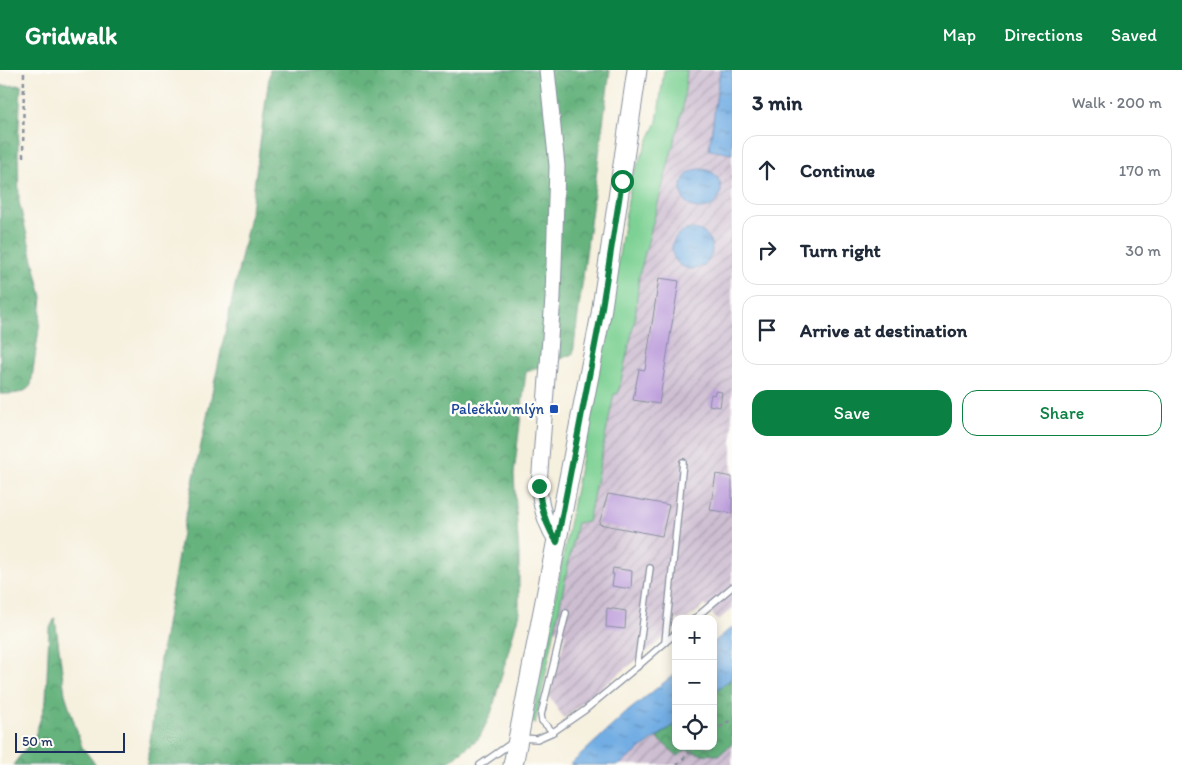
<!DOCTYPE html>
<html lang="en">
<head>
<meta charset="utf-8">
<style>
	:root { --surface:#fff; --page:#f2f2f3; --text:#1f2937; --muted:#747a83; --line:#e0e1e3; --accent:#0b8043 }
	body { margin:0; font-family:Itim,sans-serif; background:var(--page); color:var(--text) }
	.controls { position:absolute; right:15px; bottom:15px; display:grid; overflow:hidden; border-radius:10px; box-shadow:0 2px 12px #0003 }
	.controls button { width:45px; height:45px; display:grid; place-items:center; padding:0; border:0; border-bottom:1px solid var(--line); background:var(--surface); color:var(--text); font:25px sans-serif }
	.scale { position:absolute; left:15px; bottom:12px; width:110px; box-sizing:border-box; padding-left:5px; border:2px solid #1b2f5e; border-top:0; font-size:14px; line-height:18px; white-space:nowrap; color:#1b2f5e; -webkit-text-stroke:4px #fdfcf7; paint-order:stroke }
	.stop { position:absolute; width:15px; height:15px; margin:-11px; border:4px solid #0b8043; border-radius:50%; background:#fff }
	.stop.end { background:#0b8043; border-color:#fff; box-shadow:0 1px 5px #0008 }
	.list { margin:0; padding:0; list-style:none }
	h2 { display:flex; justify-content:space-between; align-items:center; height:65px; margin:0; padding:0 20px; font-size:21px }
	h2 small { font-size:16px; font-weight:400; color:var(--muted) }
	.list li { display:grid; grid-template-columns:32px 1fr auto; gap:15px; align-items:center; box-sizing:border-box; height:70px; margin:0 10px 10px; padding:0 10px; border:1px solid var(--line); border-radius:15px }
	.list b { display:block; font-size:19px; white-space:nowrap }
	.list em { font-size:16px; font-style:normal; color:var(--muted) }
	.actions { display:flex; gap:10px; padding:15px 20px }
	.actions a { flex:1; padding:11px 0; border:1px solid var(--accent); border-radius:15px; text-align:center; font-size:18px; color:var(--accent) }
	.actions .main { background:var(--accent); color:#fff }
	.icon { flex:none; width:28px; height:28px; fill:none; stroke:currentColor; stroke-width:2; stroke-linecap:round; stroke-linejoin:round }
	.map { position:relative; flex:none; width:732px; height:695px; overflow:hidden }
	header { display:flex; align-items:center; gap:30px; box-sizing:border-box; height:70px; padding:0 25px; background:var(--accent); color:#fff }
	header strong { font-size:24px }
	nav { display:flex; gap:28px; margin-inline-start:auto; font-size:18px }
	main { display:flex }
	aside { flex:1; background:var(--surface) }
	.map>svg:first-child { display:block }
	.industrial { fill:url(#industrial-furrows) }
	.grass { fill:#7ed194; stroke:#4c8079 }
	.forest { fill:url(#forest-crowns); stroke:#40716e }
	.water { fill:url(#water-ripples); stroke:#466ea0 }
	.building { fill:#bc9ddb }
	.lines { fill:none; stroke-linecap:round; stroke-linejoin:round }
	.service-casing { stroke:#88909e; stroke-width:8 }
	.tertiary-casing { stroke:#88909e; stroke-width:17 }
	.primary-casing { stroke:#88909e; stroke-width:21 }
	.path { stroke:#88909e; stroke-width:2.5; stroke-dasharray:4 4; stroke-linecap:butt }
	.service { stroke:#fff; stroke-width:5.5 }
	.tertiary { stroke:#fff; stroke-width:15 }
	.primary { stroke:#fff; stroke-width:19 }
	.route { stroke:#0b8043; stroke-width:6 }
	.transit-dot { fill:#1a4fb4; stroke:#fdfcf7; stroke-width:2 }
	.labels { text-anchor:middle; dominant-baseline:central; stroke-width:5; stroke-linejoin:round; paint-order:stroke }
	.transit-label { font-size:15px; fill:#164399; stroke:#fdfcf7; text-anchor:end }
</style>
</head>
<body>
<header>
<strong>Gridwalk</strong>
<nav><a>Map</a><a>Directions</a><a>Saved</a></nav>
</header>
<main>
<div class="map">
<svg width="732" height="695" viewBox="0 0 732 695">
	<defs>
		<pattern id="industrial-furrows" width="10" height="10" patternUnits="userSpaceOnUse" patternTransform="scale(1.25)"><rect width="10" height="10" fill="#cebed2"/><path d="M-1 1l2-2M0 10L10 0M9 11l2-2" fill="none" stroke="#a69bae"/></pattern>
		<pattern id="forest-crowns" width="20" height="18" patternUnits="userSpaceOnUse" patternTransform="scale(1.25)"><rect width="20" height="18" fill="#66b37e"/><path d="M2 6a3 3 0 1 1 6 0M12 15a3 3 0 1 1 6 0" fill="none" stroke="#53926a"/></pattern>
		<pattern id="water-ripples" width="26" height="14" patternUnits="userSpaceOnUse" patternTransform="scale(1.25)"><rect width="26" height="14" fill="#72ade3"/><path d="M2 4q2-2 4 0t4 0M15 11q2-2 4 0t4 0" fill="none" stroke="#5d8dbb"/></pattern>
	</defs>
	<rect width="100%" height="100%" fill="#fdfcf7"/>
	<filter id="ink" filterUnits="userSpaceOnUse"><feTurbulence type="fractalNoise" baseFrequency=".02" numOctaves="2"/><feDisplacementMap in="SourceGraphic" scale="10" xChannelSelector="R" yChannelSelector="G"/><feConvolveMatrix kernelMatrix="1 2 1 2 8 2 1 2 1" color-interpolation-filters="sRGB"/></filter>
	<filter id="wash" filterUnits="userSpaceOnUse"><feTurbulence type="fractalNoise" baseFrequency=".0096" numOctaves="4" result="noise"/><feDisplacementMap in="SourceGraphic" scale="20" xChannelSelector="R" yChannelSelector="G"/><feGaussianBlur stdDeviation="1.12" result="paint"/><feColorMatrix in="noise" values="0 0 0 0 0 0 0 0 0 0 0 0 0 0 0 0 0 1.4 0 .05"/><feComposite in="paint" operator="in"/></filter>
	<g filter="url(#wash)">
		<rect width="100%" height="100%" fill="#f6f0de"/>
		<path class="industrial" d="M687 0H732V538L718 551 705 535 687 549H676V558L564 648 549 627 566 564 554 560 577 452H588L614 324 635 249 639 206 683 38Z
			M657 668 678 686 686 680 701 684 719 685 732 674V695H619Z"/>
		<path class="grass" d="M664 0H687L683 38 639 206 635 249 618 324H614L588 452 577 453 535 655 532 651 613 222 632 106 657 52Z"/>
		<path class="forest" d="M270 0H610L573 284 526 302 514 404 519 487V543L491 644 479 668 445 695H147L160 590 181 468 250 146Z
			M21 15 18 74 19 132 42 227 39 259 31 315C25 325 10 324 0 324V16Z
			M55 548 65 624 82 677 96 695H13L35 666 46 631 49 560Z
			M732 608V674L719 685 701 684 686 680 678 686 657 668 676 653V676H713V623Z"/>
		<path class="water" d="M720 0H732V84L709 80Z
			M681 119a20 20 0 1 1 40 0a20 20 0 1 1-40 0Z
			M672 179a20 20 0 1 1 40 0a20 20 0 1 1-40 0Z
			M732 557V608L713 623V573Z
			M676 603V653L619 695H570L627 642Z"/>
		<g id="blocks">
			<path class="building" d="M659 208 679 211 659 334 633 330 639 299 645 300Z
				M715 321 722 322 720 337 709 335 711 324 714 325Z
				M716 404 732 407V443L710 440Z
				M608 424 669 435 662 466 599 454Z
				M613 498 632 501 631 519 612 516 614 504H612Z
				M607 538 626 541 625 559 606 557Z"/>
		</g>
	</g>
	<g filter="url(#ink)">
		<use href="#blocks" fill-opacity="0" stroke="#88909e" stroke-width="1"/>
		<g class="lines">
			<defs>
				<path id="service" d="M694 549 732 517
					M665 572 683 392
					M637 597 650 498
					M553 662 542 651 541 645 566 543
					M521 668 537 669 553 662 585 640 637 597 676 563
					M480 695 513 672"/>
				<path id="tertiary" d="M547 0 557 96 553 228 539 415C540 437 545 454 557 472"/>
				<path id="primary" d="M513 695 601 244 637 0"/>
			</defs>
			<use href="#service" class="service-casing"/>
			<use href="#tertiary" class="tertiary-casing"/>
			<use href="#primary" class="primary-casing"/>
			<path class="path" d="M23 87 24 0
				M713 662 732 649
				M677 695 696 676"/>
			<use href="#service" class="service"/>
			<use href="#tertiary" class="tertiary"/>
			<use href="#primary" class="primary"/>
		</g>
	</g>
	<g class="lines" filter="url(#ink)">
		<path class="route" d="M539 416C540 437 545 454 557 472L601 244 622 111"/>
	</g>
	<rect class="transit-dot" x="549" y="334" width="10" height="10" rx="2.5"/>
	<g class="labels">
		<g class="transit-label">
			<text x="544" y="339">Palečkův mlýn</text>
		</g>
	</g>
</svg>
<div class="controls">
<button>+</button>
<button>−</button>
<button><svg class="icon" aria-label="locate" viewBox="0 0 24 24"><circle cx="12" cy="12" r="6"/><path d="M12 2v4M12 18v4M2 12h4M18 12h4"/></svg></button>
</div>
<div class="scale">50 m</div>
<div class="stop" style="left:622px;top:111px"></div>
<div class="stop end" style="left:539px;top:416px"></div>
</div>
<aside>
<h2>3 min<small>Walk · 200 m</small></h2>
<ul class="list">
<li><svg class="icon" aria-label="ahead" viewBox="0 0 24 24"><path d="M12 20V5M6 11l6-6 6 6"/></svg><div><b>Continue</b></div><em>170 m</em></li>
<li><svg class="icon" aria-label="right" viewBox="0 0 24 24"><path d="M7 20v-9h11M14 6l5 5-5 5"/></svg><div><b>Turn right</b></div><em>30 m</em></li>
<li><svg class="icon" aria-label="arrive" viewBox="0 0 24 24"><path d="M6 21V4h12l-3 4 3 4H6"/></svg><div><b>Arrive at destination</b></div></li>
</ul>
<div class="actions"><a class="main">Save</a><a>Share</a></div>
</aside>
</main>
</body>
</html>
